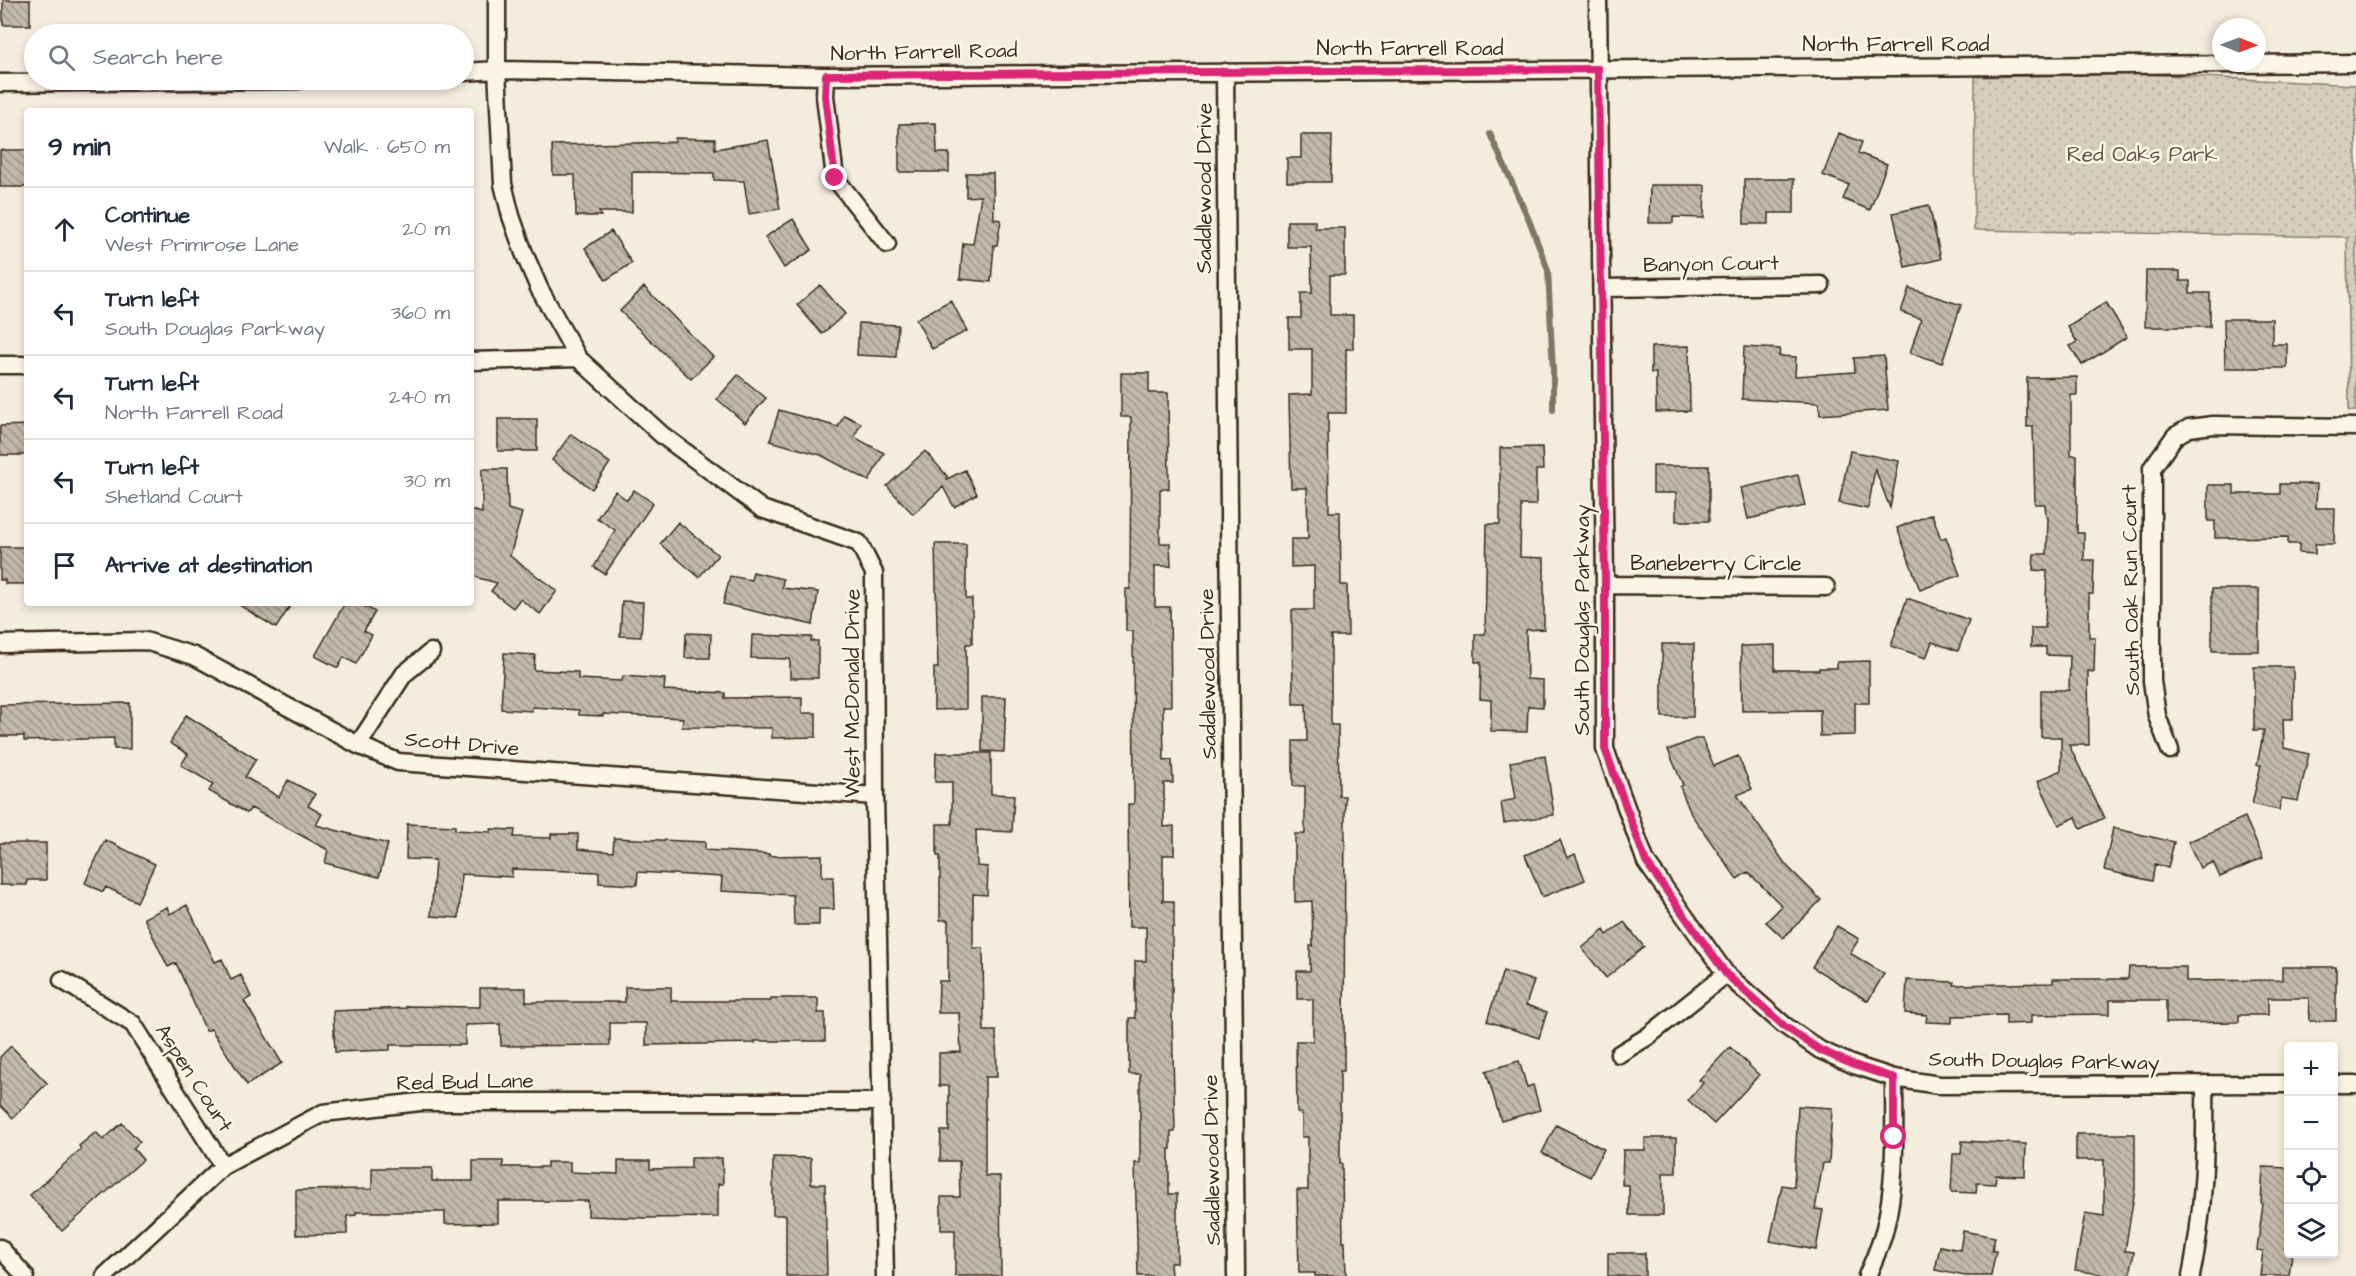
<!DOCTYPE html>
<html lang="en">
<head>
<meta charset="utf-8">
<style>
	:root { --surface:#fff; --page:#f2f2f3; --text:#1f2937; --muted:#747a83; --line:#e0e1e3 }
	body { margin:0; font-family:"Architects Daughter",sans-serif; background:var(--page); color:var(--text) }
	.controls { position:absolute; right:18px; bottom:18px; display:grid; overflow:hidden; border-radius:6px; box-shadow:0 3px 9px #0003 }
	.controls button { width:54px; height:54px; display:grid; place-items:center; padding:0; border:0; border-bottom:2px solid var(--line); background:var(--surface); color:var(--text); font:30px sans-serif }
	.compass { position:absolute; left:2212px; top:18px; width:54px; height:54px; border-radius:50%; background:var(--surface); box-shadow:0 3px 9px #0003; rotate:91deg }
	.stop { position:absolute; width:18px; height:18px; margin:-14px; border:4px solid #db2777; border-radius:50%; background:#fff }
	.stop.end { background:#db2777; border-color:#fff; box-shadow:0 2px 6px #0008 }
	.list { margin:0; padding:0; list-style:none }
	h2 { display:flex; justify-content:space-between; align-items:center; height:78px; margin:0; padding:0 24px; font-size:26px }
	h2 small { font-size:20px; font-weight:400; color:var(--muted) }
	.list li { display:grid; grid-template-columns:39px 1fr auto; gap:18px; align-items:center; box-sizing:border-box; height:84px; padding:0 24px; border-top:2px solid var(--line) }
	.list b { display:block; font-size:22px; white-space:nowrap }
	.list p { margin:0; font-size:20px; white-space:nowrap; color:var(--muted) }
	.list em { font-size:20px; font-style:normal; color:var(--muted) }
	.icon { flex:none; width:33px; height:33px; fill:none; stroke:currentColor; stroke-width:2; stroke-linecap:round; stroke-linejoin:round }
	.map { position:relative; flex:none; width:2356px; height:1276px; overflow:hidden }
	.search { position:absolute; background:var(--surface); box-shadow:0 3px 9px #0003; left:24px; top:24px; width:450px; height:66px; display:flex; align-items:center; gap:15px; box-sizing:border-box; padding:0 21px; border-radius:33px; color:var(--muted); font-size:22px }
	.panel { position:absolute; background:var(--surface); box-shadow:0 3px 9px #0003; left:24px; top:108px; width:450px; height:498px; border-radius:6px }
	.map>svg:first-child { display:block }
	.park { fill:url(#park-dots); stroke:#887c6e; stroke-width:1.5 }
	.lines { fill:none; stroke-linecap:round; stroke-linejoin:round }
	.stream { stroke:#817466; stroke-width:6 }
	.building { fill:url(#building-back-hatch); stroke:#3b2a1e; stroke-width:1.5 }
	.street-casing { stroke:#3b2a1e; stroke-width:21 }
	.street { stroke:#fcf5e5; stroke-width:16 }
	.route { stroke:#db2777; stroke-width:8 }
	.labels { text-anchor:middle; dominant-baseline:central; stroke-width:5; stroke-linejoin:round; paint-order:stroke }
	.street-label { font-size:21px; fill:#3b2a1e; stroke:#fcf5e5 }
	.park-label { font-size:21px; fill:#625346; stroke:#fcf5e5 }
</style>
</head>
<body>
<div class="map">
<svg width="2356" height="1276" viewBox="0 0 2356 1276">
	<defs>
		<pattern id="park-dots" width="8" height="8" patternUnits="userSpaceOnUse" patternTransform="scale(1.5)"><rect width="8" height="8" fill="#d6cdbd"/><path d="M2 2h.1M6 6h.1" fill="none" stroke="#b9b0a2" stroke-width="1.8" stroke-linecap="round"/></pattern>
		<pattern id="building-back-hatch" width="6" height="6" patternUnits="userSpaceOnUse" patternTransform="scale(1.5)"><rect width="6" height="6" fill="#c3b9aa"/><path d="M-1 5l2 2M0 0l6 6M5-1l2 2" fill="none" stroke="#a0978a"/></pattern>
	</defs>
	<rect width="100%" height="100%" fill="#f4eddd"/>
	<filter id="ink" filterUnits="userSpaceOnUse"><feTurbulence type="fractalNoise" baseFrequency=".0167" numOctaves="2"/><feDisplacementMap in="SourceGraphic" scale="12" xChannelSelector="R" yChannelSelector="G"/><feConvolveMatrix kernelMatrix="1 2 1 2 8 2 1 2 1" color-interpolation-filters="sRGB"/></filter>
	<g filter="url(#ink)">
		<path class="park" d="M2144 74 2356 85V411H2349L2347 237 1974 230 1975 77Z"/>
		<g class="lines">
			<path class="stream" d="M1490 134 1529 220 1548 270 1553 371V410"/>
		</g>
		<path class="building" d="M3 0H30V25H3Z
			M936 123 937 153H949V172H899V124Z
			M1839 133 1862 142 1858 153 1887 164 1870 210 1843 199 1849 185 1823 175Z
			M1301 135H1332L1331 182H1287V158H1301Z
			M675 138 715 139V149L768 140 780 209 749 214 744 181 714 180V173L632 172V212H599L601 216H576L575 175H553L552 145 675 142Z
			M0 150H27V187H0Z
			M966 173H993L994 219 1001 220 997 245H994L991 282 960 279 963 243 973 244 981 196 966 197Z
			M1744 179H1794V213H1769V224H1744Z
			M1650 185H1705L1704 218 1673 217V223H1649Z
			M1929 205 1941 259 1905 267 1893 213Z
			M793 219 812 250 784 268 765 237Z
			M1287 221H1315V228H1345V275H1330V315H1353V349H1346V413H1328L1329 512H1340L1341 585H1347L1348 636H1331V725H1338L1339 796H1345L1344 1071H1340V1164H1342L1343 1242H1345L1346 1276H1315V1273H1299L1297 1190H1308V1137H1302V1114L1297 1113 1296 1041H1313V999H1297V971H1310V946H1313L1312 901 1295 902V834H1305V786H1293V741H1307L1306 704H1293L1292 610H1314V566L1291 567V539H1308L1307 488H1291L1289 395 1312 394V349H1289V318H1301V293H1312L1311 247H1287Z
			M611 231 632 263 606 280 585 248Z
			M2146 271H2180V281H2190V293H2210V327H2145Z
			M820 285 845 314 822 334 797 305Z
			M644 287 713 357 691 379 620 311Z
			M1909 288 1961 305 1942 363 1910 353 1921 319 1901 312Z
			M951 300 967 331 932 349 916 319Z
			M2106 302 2127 337 2082 365 2070 346 2077 342 2068 327Z
			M2224 319H2272V344H2287V368H2225Z
			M859 323 898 325 896 357 857 355Z
			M1689 346 1690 411 1656 412V373H1651V347Z
			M1744 347 1780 349 1779 356 1796 357 1795 376 1855 372 1854 358 1884 356 1888 410 1820 415 1819 403 1742 399Z
			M1121 373H1149V393H1168L1169 489H1160V543H1170L1171 566H1155V607H1170L1171 706H1163L1164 761 1172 760 1173 783H1164V827L1174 826V855H1163V901H1174V927H1172V1017L1175 1132H1171V1149H1169V1194H1177V1263H1170L1171 1276H1138L1135 1163H1140V1074H1129V1018H1135V961H1146V927H1129L1128 804H1134L1133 631H1126V589H1130L1131 417H1121Z
			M738 375 766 398 745 423 717 399Z
			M2077 377V395H2071V455H2077V533H2084V560H2094L2093 594H2089V637H2095L2094 672 2088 671 2089 745H2069L2104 818 2081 829 2076 817 2059 825 2038 781 2061 770V737H2041V690H2069L2070 656 2046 655V647H2031V628H2045L2047 571 2033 570 2034 554H2047L2048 517H2046L2045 504H2035L2033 426 2027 427V378Z
			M779 410 838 427 844 415 861 423 854 437 884 453 869 481 821 455 770 441Z
			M498 419H537V451H498Z
			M27 425V455H0V426Z
			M571 434 610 463 592 489 552 460Z
			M1542 447 1543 470H1536V505H1521L1520 557 1544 558V629L1526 630 1527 679 1543 680V707L1528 706 1527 732 1491 731V700L1480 699 1481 662H1475V634H1485L1487 524H1500V448Z
			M925 451 947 476V479L965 470 977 494 954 507 943 487 913 514 887 486Z
			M1850 451 1899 461 1890 508 1875 469 1868 509 1839 503Z
			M1653 466H1709V521H1676V493H1653Z
			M482 469H507L508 509 522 513 510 556 557 591 540 614 520 599 513 608 491 591 497 583 471 576V510L482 513Z
			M1798 475 1805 506 1748 519 1741 488Z
			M2280 484H2317L2316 508H2335L2334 544H2315V554L2299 553V544H2288V537L2215 538V521H2208V485H2234V494H2280Z
			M634 490 653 503 605 574 594 567 615 530 597 518 615 491 627 500Z
			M1932 514 1941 539 1946 537 1960 575 1920 590 1897 528Z
			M678 522 718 555 699 577 660 544Z
			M935 544H966V599H972V644H966V709L934 710V668H938Z
			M0 547H27V584H5V580H0Z
			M753 572 783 579 782 588 818 592 813 625 723 604 730 576 751 580Z
			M2212 589H2259V651H2212Z
			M1907 598 1969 620 1958 651 1932 642 1926 658 1891 646Z
			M622 601 643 602 641 637 620 636Z
			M236 603H292L276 628Z
			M345 603H359L375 612 364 631 372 635 356 664 344 657 338 668 315 656Z
			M686 633 711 634 710 658H685Z
			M752 635 812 637 811 641H818V678H790V659L751 658Z
			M1662 644H1694L1693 717H1662Z
			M1775 645V670H1819V668H1837V662L1869 661V703H1855V735L1820 736V710L1742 711 1741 646Z
			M504 653 535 655 534 670 578 672V679L622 681 623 676 665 679 664 690 725 693V698L802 697V713H816V737L772 738V728L682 727 683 718 603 714V716L579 715V710L532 707V711L501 709Z
			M2254 667H2293V719H2283L2284 748 2309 754 2298 801 2281 798 2279 810 2252 804 2261 765H2257L2264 730H2254Z
			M982 697H1006L1004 752 982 751Z
			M130 703V749H114V738L24 741V736H0V705Z
			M186 715 256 759 245 777 279 797 288 780 315 794 308 806 322 814 316 825 388 844 379 877 325 863 328 850 251 808 247 813 209 791 213 784 181 765 188 754 170 743Z
			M1695 739H1702L1714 766 1738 756 1752 789 1737 795 1786 865 1821 900 1783 938 1766 922 1782 906 1748 872 1737 879 1691 814 1680 787 1683 785 1668 750Z
			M936 753H991V794L1014 795 1012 832 976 830 977 866 988 867 987 895 973 894V948H983L984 1031H996L997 1077H985V1176H1000L1001 1276H955V1230H941V1197H960L959 1161H940L941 1131H949V1086H939V1053L961 1052 959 1013H938L939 981H948V920H940V856H937V824H952V782H935Z
			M1545 756 1554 815 1504 823 1501 802 1516 799 1510 762Z
			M2245 817 2263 858 2220 877 2213 862 2200 868 2188 842Z
			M407 824 455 826V830L491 832V829L515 830 514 837 551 838V834H578V849L613 852 614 838 705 842V850L769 854V856L822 855V877H833L834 909H819V925H794L793 895 721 891 722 877 638 872 637 885 599 883V872L512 869V877L461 874 459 918 431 916 435 860 406 859Z
			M2113 828 2174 842 2168 868 2155 864 2152 881 2104 870Z
			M105 840 155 864 137 902 106 887 103 892 85 883Z
			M1560 840 1567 858 1575 854 1585 880 1542 897 1525 855Z
			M0 843H46V880H27V885H0Z
			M187 905 215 962 222 959 231 980 241 975 251 997 244 1001 282 1063 247 1085 211 1029 206 1031 176 963 168 967 144 918 167 907 170 914Z
			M1624 922 1644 947 1606 978 1582 948 1604 930 1607 935Z
			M1837 926 1859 939 1850 953 1884 974 1868 1001 1812 967Z
			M2129 967H2186V981L2282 980V967H2336V1021H2310L2309 998H2268V1015H2239V1022L2166 1023V1000H2110V1014L2031 1015V1023L2006 1024V1015L1952 1016V1023L1926 1022 1927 1015 1905 1013 1907 980 1954 982V985L2053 983V979H2128Z
			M1503 971 1534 981 1526 1005 1547 1012 1539 1038 1487 1021Z
			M625 987H671V1001H771V998H818V1013H825V1041H755V1043L646 1045V1023H610V1045L501 1046 500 1024 465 1025V1045H390V1050L335 1052 333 1011 406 1008V1006L480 1007V988H526V1002H625Z
			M11 1046 47 1083 13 1118 0 1105V1057Z
			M1730 1047 1759 1075 1714 1124 1688 1100 1703 1083 1699 1080Z
			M1519 1061 1527 1087 1533 1085 1540 1110 1501 1121 1486 1071Z
			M1798 1106 1832 1108 1829 1163H1823L1815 1209 1823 1210 1816 1250 1770 1241 1782 1185 1794 1187Z
			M122 1123 140 1142 133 1148 143 1160 62 1231 30 1195 81 1149 79 1146 96 1132 103 1140Z
			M1556 1125 1604 1149 1590 1177 1542 1153Z
			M2076 1134H2135V1189L2125 1251 2134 1252 2130 1276H2111L2075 1270 2085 1213 2104 1216V1160H2076Z
			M1645 1138H1676V1173H1663V1215H1629V1185H1622L1623 1150H1645Z
			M1962 1141 2026 1144 2025 1176 1996 1175 1995 1184 1977 1183 1976 1193 1951 1192 1953 1154H1961Z
			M773 1157 811 1158V1184H825L827 1276H786V1215H773Z
			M691 1158H722L723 1184H718V1217L646 1218 588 1216V1201H498V1223L445 1224V1212H356V1215L347 1216V1234L296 1235V1190L372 1189V1168H432V1181H473V1161H503V1167H547V1162H570V1172L618 1174V1161H650V1169L691 1168Z
			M2263 1167 2289 1168V1254H2292L2289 1276H2260L2263 1251 2257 1250 2263 1204 2261 1203Z
			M1963 1231 1995 1237 1992 1251H1996L1991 1276H1965L1935 1270 1940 1246 1960 1250Z
			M1608 1253H1645V1276H1608Z"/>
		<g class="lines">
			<defs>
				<path id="street" d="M497 0V70L503 184 511 216 524 253 539 288 578 358 662 435 762 509 859 543 874 573 875 796 885 1276
					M1598 0 1605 585V749L1646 862 1726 974 1784 1025 1820 1050 1854 1065 1894 1078 1939 1085 2288 1084
					M464 72 497 70 826 76 2356 63
					M1225 72 1236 1276
					M826 76 825 96 835 178 887 244
					M0 83 298 80
					M1602 288 1821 285
					M471 361 578 358
					M0 365H27
					M1605 585 1826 587
					M0 644 145 641 194 656 358 745 398 762 875 796
					M358 745 404 674 431 652
					M2170 750 2157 716 2152 681V468L2175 436 2189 428 2213 425 2356 427
					M62 980 133 1024 223 1166
					M1619 1054 1647 1037 1726 974
					M2334 1084H2356
					M0 1248 25 1276
					M105 1276 223 1166 323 1113 420 1102H882
					M1867 1276C1873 1262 1880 1247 1884 1232 1897 1183 1894 1129 1894 1078
					M2191 1276C2204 1212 2206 1149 2205 1084"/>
			</defs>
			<use href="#street" class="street-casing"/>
			<use href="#street" class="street"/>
		</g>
	</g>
	<g class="lines" filter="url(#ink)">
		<path class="route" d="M835 178 825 96 826 75 1598 69 1605 585V749L1646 862 1726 974 1784 1026 1820 1050 1854 1065 1894 1078V1137"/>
	</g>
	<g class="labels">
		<g class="street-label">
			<text x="1896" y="44">North Farrell Road</text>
			<text x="1410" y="48">North Farrell Road</text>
			<text transform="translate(924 52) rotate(-1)">North Farrell Road</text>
			<text transform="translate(1204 188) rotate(-90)">Saddlewood Drive</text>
			<text transform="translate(1711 264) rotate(-1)">Banyon Court</text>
			<text x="1716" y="563">Baneberry Circle</text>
			<text transform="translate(2131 590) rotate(-91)">South Oak Run Court</text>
			<text transform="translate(1582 620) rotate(-90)">South Douglas Parkway</text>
			<text transform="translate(1208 674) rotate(-91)">Saddlewood Drive</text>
			<text transform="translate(852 693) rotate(-90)">West McDonald Drive</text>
			<text transform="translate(462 744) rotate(5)">Scott Drive</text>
			<text transform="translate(2044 1061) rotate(1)">South Douglas Parkway</text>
			<text transform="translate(194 1078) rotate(57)">Aspen Court</text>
			<text transform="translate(465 1082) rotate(-1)">Red Bud Lane</text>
			<text transform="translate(1212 1160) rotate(-91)">Saddlewood Drive</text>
		</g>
		<g class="park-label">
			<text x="2142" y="154">Red Oaks Park</text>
		</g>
	</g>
</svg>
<div class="controls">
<button>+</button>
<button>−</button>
<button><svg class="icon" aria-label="locate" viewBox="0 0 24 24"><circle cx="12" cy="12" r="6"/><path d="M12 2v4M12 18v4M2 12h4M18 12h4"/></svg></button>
<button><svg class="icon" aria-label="layers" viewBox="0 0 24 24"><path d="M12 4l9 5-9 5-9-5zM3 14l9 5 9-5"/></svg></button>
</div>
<svg class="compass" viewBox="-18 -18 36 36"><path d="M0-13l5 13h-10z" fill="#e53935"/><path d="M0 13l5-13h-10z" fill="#747a83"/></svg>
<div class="stop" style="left:1894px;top:1137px"></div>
<div class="stop end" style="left:835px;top:178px"></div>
<div class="search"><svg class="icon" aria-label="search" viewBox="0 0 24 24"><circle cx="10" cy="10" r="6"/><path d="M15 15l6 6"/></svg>Search here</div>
<section class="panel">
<h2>9 min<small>Walk · 650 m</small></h2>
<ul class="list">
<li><svg class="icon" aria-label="ahead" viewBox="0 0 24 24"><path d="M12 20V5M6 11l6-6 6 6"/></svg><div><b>Continue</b><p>West Primrose Lane</p></div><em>20 m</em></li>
<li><svg class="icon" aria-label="left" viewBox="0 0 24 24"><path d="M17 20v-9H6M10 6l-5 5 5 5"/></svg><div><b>Turn left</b><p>South Douglas Parkway</p></div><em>360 m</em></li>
<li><svg class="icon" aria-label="left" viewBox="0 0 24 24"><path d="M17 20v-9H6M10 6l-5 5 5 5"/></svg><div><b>Turn left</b><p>North Farrell Road</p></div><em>240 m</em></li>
<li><svg class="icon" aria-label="left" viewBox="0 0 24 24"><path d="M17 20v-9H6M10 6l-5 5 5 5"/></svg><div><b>Turn left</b><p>Shetland Court</p></div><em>30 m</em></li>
<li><svg class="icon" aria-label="arrive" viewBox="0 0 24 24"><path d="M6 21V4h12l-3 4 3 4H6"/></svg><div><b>Arrive at destination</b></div></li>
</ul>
</section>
</div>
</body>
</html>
